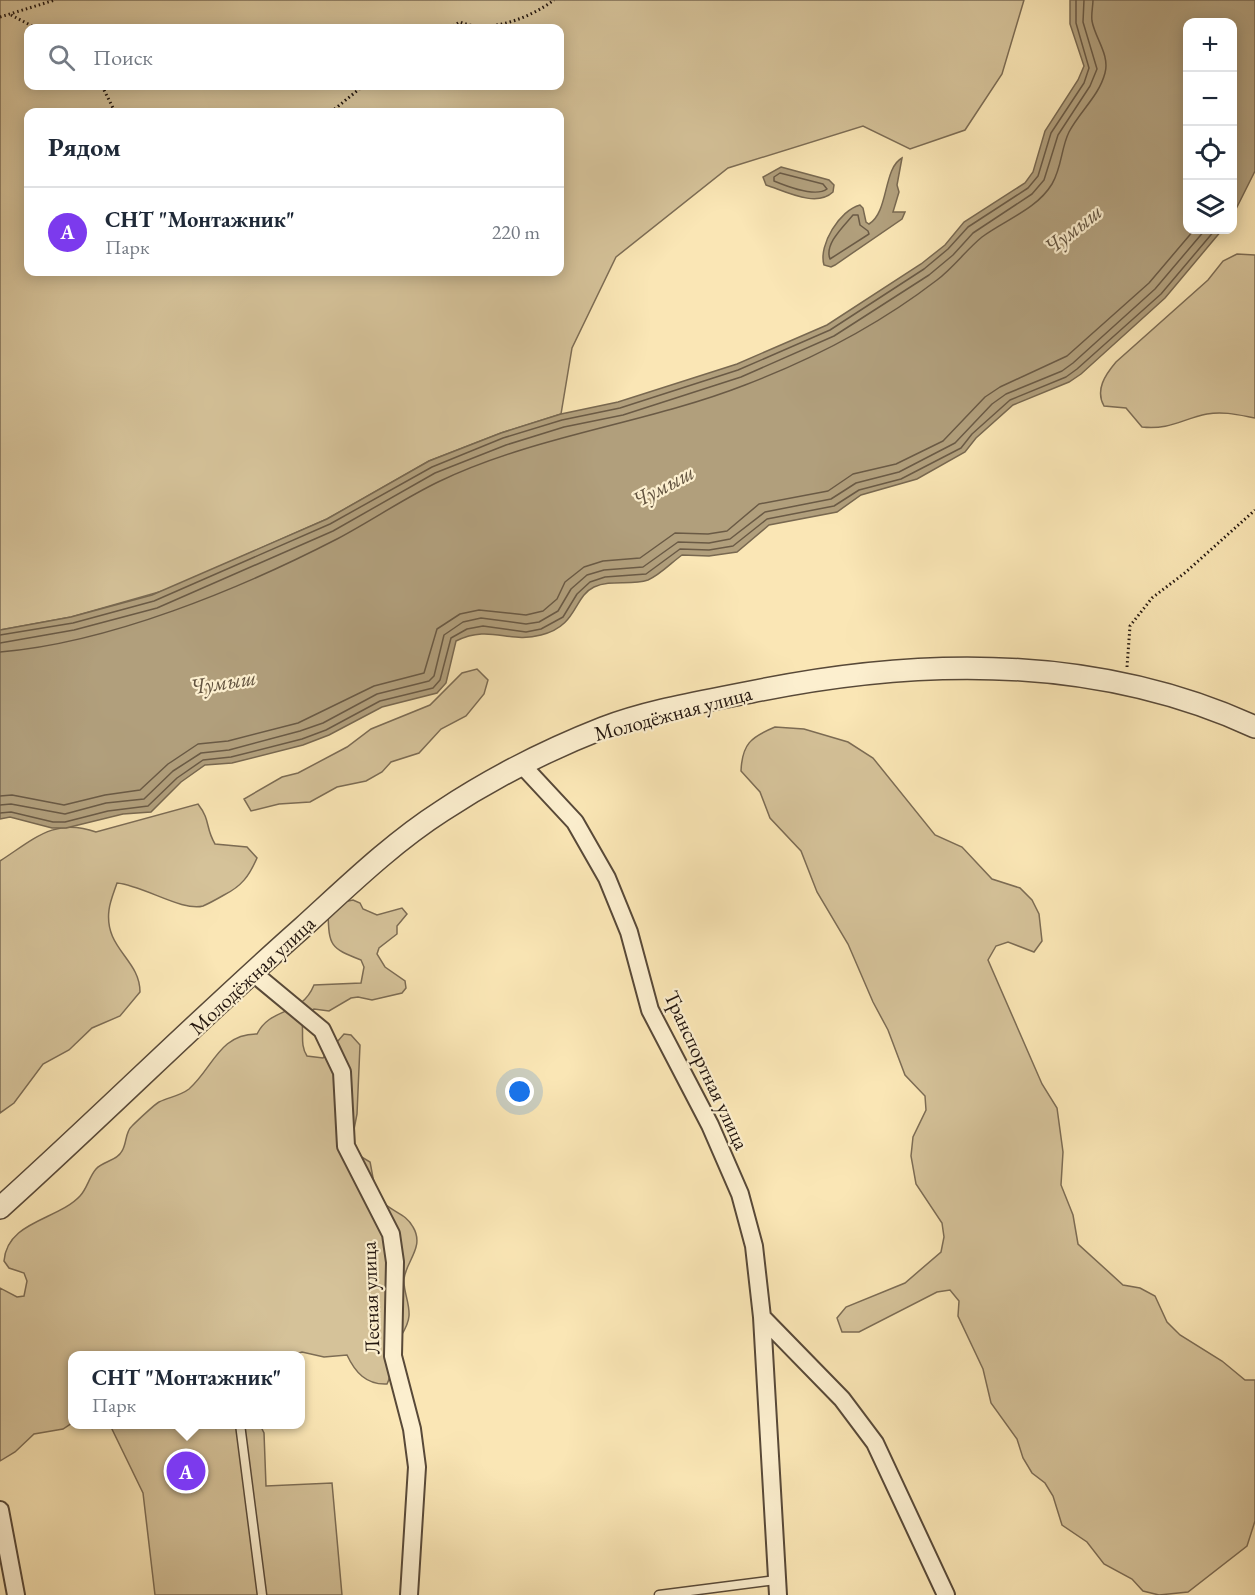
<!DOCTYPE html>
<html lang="ru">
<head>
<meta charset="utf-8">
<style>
	:root { --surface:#fff; --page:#f2f2f3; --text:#1f2937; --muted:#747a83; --line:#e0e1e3; --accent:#7c3aed }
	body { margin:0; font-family:"EB Garamond",serif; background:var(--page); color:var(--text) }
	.controls { position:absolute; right:18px; top:18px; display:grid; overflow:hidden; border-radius:12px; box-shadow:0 3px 15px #0003 }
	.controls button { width:54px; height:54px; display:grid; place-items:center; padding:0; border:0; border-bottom:2px solid var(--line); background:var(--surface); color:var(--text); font:30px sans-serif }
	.you { position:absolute; left:520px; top:1092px; width:21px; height:21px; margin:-15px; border:4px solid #fff; border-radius:50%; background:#1a73e8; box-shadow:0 0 0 9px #1a73e833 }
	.badge { display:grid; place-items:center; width:39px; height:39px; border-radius:50%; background:var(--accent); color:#fff; font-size:20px; font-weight:700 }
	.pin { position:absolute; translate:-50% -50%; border:3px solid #fff; box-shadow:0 2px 6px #0006 }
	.popup { position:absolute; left:68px; top:1351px; width:237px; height:78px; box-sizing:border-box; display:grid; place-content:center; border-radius:12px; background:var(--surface); filter:drop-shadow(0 2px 4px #0005); font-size:20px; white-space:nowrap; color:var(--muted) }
	.popup b { font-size:22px; color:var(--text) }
	.popup::after { content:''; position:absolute; left:50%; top:100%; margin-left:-12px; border:12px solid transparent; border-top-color:var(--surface) }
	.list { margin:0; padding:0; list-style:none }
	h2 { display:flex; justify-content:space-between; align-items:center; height:78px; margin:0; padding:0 24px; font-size:26px }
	h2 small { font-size:20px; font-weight:400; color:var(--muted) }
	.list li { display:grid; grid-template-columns:39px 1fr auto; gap:18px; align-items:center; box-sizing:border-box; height:90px; padding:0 24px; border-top:2px solid var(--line) }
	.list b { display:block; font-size:22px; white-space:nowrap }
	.list p { margin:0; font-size:20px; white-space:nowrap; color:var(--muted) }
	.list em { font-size:20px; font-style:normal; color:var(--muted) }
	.icon { flex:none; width:33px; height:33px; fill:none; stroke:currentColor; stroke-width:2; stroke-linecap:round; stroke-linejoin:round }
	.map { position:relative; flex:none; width:1255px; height:1595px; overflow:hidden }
	.search { position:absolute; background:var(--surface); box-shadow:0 3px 15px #0003; left:24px; top:24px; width:540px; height:66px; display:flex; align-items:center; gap:15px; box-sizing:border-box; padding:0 21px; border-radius:12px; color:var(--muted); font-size:22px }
	.panel { position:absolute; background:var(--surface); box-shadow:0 3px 15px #0003; left:24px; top:108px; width:540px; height:168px; border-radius:12px }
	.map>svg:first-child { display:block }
	.green { fill:#d5c299; stroke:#7c6c54; stroke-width:1.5; fill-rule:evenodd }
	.water { fill:#b19f7c; stroke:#786850; stroke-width:1.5 }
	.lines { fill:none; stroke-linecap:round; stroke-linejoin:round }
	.shore { stroke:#6a5a45; stroke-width:1.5 }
	.service-casing { stroke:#584938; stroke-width:11 }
	.minor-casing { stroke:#584938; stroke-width:20 }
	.tertiary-casing { stroke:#584938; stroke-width:24 }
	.path { stroke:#22150e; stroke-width:3; stroke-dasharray:1.5 3; stroke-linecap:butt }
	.service { stroke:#fcefcf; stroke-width:8 }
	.minor { stroke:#fcefcf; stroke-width:16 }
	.tertiary { stroke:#fcefcf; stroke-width:21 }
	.labels { text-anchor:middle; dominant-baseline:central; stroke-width:4.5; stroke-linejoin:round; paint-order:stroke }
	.street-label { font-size:21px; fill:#22150e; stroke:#fcefcf }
	.water-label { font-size:22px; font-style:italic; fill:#62533f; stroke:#fcefcf }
</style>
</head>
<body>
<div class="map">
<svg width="1255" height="1595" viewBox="0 0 1255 1595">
	<rect width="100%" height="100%" fill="#fae6b5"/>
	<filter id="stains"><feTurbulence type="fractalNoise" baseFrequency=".00333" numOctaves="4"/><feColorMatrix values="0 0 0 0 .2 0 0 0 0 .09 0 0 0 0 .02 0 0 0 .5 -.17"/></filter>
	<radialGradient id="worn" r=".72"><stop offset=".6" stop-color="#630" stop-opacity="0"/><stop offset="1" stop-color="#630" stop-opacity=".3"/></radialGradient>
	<path class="green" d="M0 0H1024L1002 74 965 130 910 149 863 126 728 168 616 257 572 348 561 414 501 433 429 461 327 519 166 590 71 617 0 630ZM28 28H560V86H28ZM28 112H560V272H28Z
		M1237 254 1255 255V418C1239 415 1224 411 1207 414 1182 419 1170 430 1142 427L1126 408 1104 406C1095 390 1105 375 1116 362L1208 280 1223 261Z
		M477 669 488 680 484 694 466 716 441 729 419 753 391 762 382 772 366 781 337 787 310 802 279 804 251 811 244 799 282 777 298 773 347 747 371 729 430 705 462 673Z
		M775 727 804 729 848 742 873 758 935 835 962 847 992 879 1020 888 1032 900 1039 914 1042 941 1034 952 1008 942 996 946 988 960 1042 1084 1057 1108 1063 1152 1061 1185 1073 1215 1078 1244 1123 1285 1140 1288 1155 1296 1167 1322 1180 1335 1222 1361 1245 1380H1255V1521L1247 1546 1188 1592 1159 1595 1143 1591 1132 1579 1104 1564 1087 1542 1062 1525 1053 1496 1045 1483 1032 1473 1023 1458 1017 1439 991 1403 983 1369 958 1316 959 1301 950 1290 937 1292 859 1332H842L837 1318 846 1307 905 1283 941 1252 944 1237 942 1223 916 1184 911 1156 913 1137 926 1110 925 1096 905 1075 888 1030 873 1002 848 944 817 892 801 851 770 818 760 792 741 771C742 744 751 737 775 727Z
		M198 804C211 821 205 827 215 844L247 847 257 858C249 876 242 886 224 895 217 899 210 903 203 906 183 912 142 885 117 883 114 892 110 901 109 910 104 949 140 959 140 992L120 1016 92 1028 69 1050 43 1064 14 1103 0 1113V861C34 839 55 817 96 832Z
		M353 900 360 903 363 909 377 915 402 908 407 914 397 926V934L379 948 377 954 385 967 405 981 406 988 402 993 372 1000 358 997 351 998 329 1011 314 1009 301 1016C305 1030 299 1044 307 1056L323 1058 344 1034 351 1035 360 1045 357 1114 350 1150 370 1162C373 1175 374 1195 385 1204 395 1213 406 1214 413 1227 425 1247 406 1261 404 1279 403 1291 410 1303 409 1316 408 1330 398 1337 394 1349 390 1361 393 1373 387 1384 366 1385 355 1372 347 1355L324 1357 302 1352 290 1356H72V1423L63 1429 34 1434 15 1452 0 1461V1288L17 1297 24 1296 27 1281 24 1273 9 1268 4 1261C7 1221 58 1220 80 1196 87 1189 89 1177 96 1169 103 1161 117 1161 122 1151 127 1143 125 1132 132 1126 137 1121 155 1104 159 1102 169 1097 180 1096 189 1089 213 1068 219 1034 257 1034 271 1006 301 1017 314 985L361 983 364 967 361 960C330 948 329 946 328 913L338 903Z
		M110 1425H260L264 1433 266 1486 332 1483 342 1595H155L143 1493Z"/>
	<path class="water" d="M1070 0H1255V171L1233 215 1232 22H1188V230H1222L1165 298 1081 374 1069 382 1013 405 976 438 965 452 917 479 861 495 837 512 769 525 737 552 709 556 682 555C672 562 660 575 648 580 631 586 611 579 594 587 573 597 578 626 541 635 509 644 490 624 456 641L446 683 437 693 382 707 329 735 303 745 232 763 205 765 181 782 151 812 123 814 66 828H52L10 817 0 819V630L71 617 152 595 327 519 429 461 501 433 561 414 618 402 737 364 827 325 921 264 945 245 964 222 1025 183 1033 172 1045 131 1078 80 1084 66 1070 24Z
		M902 158 897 185 899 192 893 212H905L902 219 835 265 831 267 824 265C818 245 840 210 860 205L863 208 866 222 869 224C889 212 883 168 902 158Z
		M781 167 829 180 834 185 833 192C816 208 785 191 766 185L763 177Z"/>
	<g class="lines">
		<path class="shore" d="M780 173 823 184 827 189C815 198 786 186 774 181V177Z
			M853 215H858L860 225 868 231 869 234 830 259C824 244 844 226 853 215Z
			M0 635 73 623 154 601 330 524 432 467 503 438 562 420 620 408 738 370 830 330 924 269 948 249 968 227 1028 188 1038 176 1051 133 1084 83 1089 68 1076 23V0
			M0 643 74 630 157 608 333 531 435 473 506 445 564 427 623 415 741 377 834 336 929 275 953 255 973 233 1032 194 1044 180 1058 135 1090 86 1097 69 1083 22 1084 0
			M0 652C109 643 240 589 337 539 371 521 403 499 438 482 536 435 645 424 745 385 813 359 880 324 937 280 954 267 966 250 982 237 1005 220 1037 209 1052 184 1062 167 1061 148 1069 132 1080 111 1099 96 1105 73 1110 55 1095 38 1092 21 1091 14 1093 6 1093 0
			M0 796 12 795 64 805 105 795 140 790 168 764 198 744 228 741 298 723 374 686 424 673 437 629 460 614 479 610 526 615 543 611 557 599 565 582 584 567 603 561 640 558 675 533 708 534 727 531 759 504 828 491 853 474 896 464 943 441 985 397 1000 387 1067 356 1149 283 1194 230
			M0 805 11 804 65 814 106 803 144 799 173 771 201 753 229 750 300 731 323 723 377 694 429 681 434 676 444 635 463 622 481 618 526 624 539 622 558 611 571 589 587 575 604 570 643 567 678 542 709 543 730 539 765 512 831 499 856 483 899 472 955 443 992 404 1006 394 1062 371 1073 363 1155 289 1205 230
			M0 813 11 812 53 822H65L108 811 148 806 177 778 203 760 231 757 302 739 326 730 380 701 433 688 440 680 451 638 467 629 483 626 526 632 541 629 563 617 577 594 590 582 605 577 646 574 680 549 709 550 733 546 767 519 834 506 859 490 901 479 961 448 972 434 1010 400 1066 377 1077 369 1161 294 1215 230"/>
		<defs>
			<path id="service" d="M240 1424 262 1595
				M659 1595 776 1580"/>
			<path id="minor" d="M522 765 575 822 607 878 629 932 650 1010 710 1125 740 1194 754 1246 762 1317 778 1595
				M252 972 322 1030 342 1072 346 1146 391 1234 395 1262 393 1356 412 1429 417 1467 409 1595
				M762 1317 842 1399 875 1443 946 1595
				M0 1510 16 1595"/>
			<path id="tertiary" d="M0 1208C102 1116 200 1018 303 927 347 887 392 843 442 811 492 778 547 750 603 728 650 710 702 702 751 692 919 657 1096 654 1255 727"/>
		</defs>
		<use href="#service" class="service-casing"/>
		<use href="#minor" class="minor-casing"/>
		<use href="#tertiary" class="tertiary-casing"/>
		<path class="path" d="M11 15 36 28
			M0 17 55 0
			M449 28 460 22C489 34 530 18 554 0
			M102 86 115 112
			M331 112 363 86
			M1127 667 1130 626 1152 598 1186 572 1255 510"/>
		<use href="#service" class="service"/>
		<use href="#minor" class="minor"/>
		<use href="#tertiary" class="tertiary"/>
	</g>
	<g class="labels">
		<g class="street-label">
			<text transform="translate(673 713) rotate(-15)">Молодёжная улица</text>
			<text transform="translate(252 975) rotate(-43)">Молодёжная улица</text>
			<text transform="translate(707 1070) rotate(65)">Транспортная улица</text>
			<text transform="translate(370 1298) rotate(-92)">Лесная улица</text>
		</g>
		<g class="water-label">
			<text transform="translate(1073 229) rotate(-38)">Чумыш</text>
			<text transform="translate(663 486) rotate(-28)">Чумыш</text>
			<text transform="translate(223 682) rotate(-9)">Чумыш</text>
		</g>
	</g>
	<rect width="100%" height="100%" filter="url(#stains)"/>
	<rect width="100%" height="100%" fill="url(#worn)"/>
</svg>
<div class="controls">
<button>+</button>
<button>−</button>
<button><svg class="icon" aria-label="locate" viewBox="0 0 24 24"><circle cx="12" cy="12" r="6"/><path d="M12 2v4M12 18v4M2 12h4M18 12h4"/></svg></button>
<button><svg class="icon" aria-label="layers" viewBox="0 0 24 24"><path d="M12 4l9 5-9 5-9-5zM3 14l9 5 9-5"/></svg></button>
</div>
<div class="you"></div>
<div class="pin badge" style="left:186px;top:1471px">A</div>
<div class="popup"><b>СНТ &quot;Монтажник&quot;</b>Парк</div>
<div class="search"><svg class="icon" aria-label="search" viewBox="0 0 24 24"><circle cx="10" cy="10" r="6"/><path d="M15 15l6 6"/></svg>Поиск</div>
<section class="panel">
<h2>Рядом<small></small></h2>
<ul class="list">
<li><span class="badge">A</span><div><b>СНТ &quot;Монтажник&quot;</b><p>Парк</p></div><em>220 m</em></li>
</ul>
</section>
</div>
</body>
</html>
